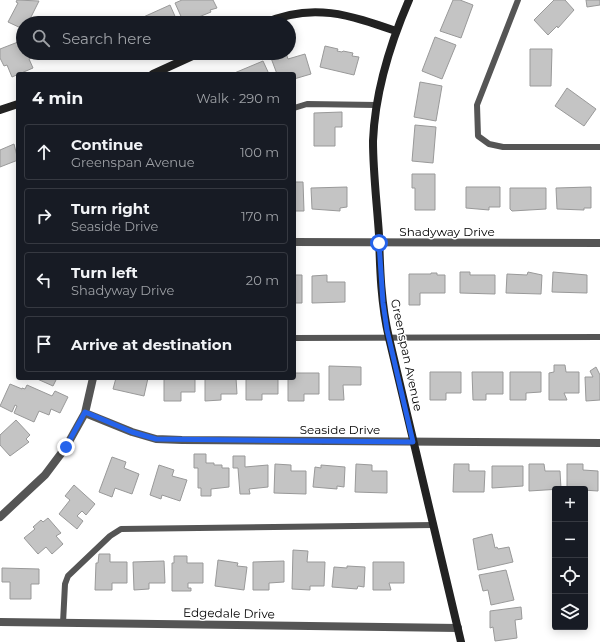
<!DOCTYPE html>
<html lang="en">
<head>
<meta charset="utf-8">
<style>
	:root { --surface:#171b24; --page:#242831; --text:#f1f3f6; --muted:#9ea1a6; --line:#363941 }
	body { margin:0; font-family:Montserrat,sans-serif; background:var(--page); color:var(--text) }
	.controls { position:absolute; right:12px; bottom:12px; display:grid; overflow:hidden; border-radius:4px; box-shadow:0 2px 10px #0003 }
	.controls button { width:36px; height:36px; display:grid; place-items:center; padding:0; border:0; border-bottom:1px solid var(--line); background:var(--surface); color:var(--text); font:20px sans-serif }
	.stop { position:absolute; width:12px; height:12px; margin:-9px; border:3px solid #2563eb; border-radius:50%; background:#fff }
	.stop.end { background:#2563eb; border-color:#fff; box-shadow:0 1px 4px #0008 }
	.list { margin:0; padding:0; list-style:none }
	h2 { display:flex; justify-content:space-between; align-items:center; height:52px; margin:0; padding:0 16px; font-size:17px }
	h2 small { font-size:13px; font-weight:400; color:var(--muted) }
	.list li { display:grid; grid-template-columns:26px 1fr auto; gap:12px; align-items:center; box-sizing:border-box; height:56px; margin:0 8px 8px; padding:0 8px; border:1px solid var(--line); border-radius:4px }
	.list b { display:block; font-size:15px; white-space:nowrap }
	.list p { margin:0; font-size:13px; white-space:nowrap; color:var(--muted) }
	.list em { font-size:13px; font-style:normal; color:var(--muted) }
	.icon { flex:none; width:22px; height:22px; fill:none; stroke:currentColor; stroke-width:2; stroke-linecap:round; stroke-linejoin:round }
	.map { position:relative; flex:none; width:600px; height:642px; overflow:hidden }
	.search { position:absolute; background:var(--surface); box-shadow:0 2px 10px #0003; left:16px; top:16px; width:280px; height:44px; display:flex; align-items:center; gap:10px; box-sizing:border-box; padding:0 14px; border-radius:22px; color:var(--muted); font-size:15px }
	.panel { position:absolute; background:var(--surface); box-shadow:0 2px 10px #0003; left:16px; top:72px; width:280px; height:308px; border-radius:4px }
	.map>svg:first-child { display:block }
	.building { fill:#c4c4c4; stroke:#999 }
	.lines { fill:none; stroke-linecap:round; stroke-linejoin:round }
	.lane { stroke:#555; stroke-width:6 }
	.street { stroke:#555; stroke-width:8 }
	.secondary { stroke:#222; stroke-width:8 }
	.route { stroke:#2563eb; stroke-width:5 }
	.labels { text-anchor:middle; dominant-baseline:central; stroke-width:3; stroke-linejoin:round; paint-order:stroke }
	.street-label { font-size:12px; fill:#000; stroke:#fff }
</style>
</head>
<body>
<div class="map">
<svg width="600" height="642" viewBox="0 0 600 642">
	<rect width="100%" height="100%" fill="#fff"/>
	<path class="building" d="M17 0 39 1 28 23H23V29L8 22 18 3 16 2Z
		M182 0H213L217 8 210 10 211 12 184 23 175 3Z
		M453 0H460L473 5 461 38 440 31Z
		M554 0H565L574 10 558 28 557 26 548 35 534 20Z
		M586 0H600V5L587 7Z
		M170 5 178 23H141L139 19Z
		M435 37 456 45 442 79 422 71Z
		M18 42 20 48 23 47V53L39 54 29 59 33 68 12 77 7 65 4 66 0 58V49Z
		M325 46 338 49 337 51 342 52 343 51 353 53 352 56 359 57 354 75 320 67Z
		M530 49H552L551 86H530Z
		M286 53 288 59 305 54 311 74 294 79V74H277L271 58Z
		M263 61 269 74H232Z
		M420 82 442 86 436 121 414 117Z
		M567 88 596 109 584 126 555 106Z
		M342 112V127H335V146H314V113Z
		M415 125 436 127 433 163 412 161Z
		M14 144 18 160 0 167V150Z
		M412 174H435V210H415V188H412Z
		M294 182H303L304 211H294Z
		M347 187V207L340 208V211L312 209 311 188Z
		M466 187H500V207H489V210L466 208Z
		M591 187V208H584V210L557 209 556 188Z
		M510 188H546V209L512 211 510 209Z
		M460 272H470V275H495V294L460 293Z
		M528 272 542 275 541 294 506 293 507 274 527 275Z
		M553 272 587 275V293L552 292Z
		M431 273H437V275H445V293H420V305H409V274H431Z
		M294 275H302V303H294Z
		M327 275V282H345V302L312 303V276Z
		M554 365H565L566 372H579V393H564L567 400H549V373L554 372Z
		M329 366 361 367V385H343L344 400H329Z
		M596 367 600 375V400L586 401 585 377H593L590 371Z
		M430 372H461V393H446V400H430Z
		M472 372H503V394H486V400H473Z
		M510 372H541V392L526 393V400H510Z
		M294 373H319V394H304V401H288V378H294Z
		M35 378H57L53 386Z
		M116 378H148L144 396 113 389Z
		M164 378H195V392H181V401H164Z
		M205 378H236L237 394H221V400L205 401Z
		M246 378H278V394H262V400H246Z
		M10 384 22 389V388L25 389 27 385 52 396 55 391 68 397 60 413 51 409 49 415 39 411 34 422 14 413 17 406 15 405 12 412 0 406Z
		M16 420 30 435 26 439 29 442 10 456 0 445V435Z
		M194 454H206V463H214V465H222V468H229V487L211 489V496H201V488H198V468H194Z
		M233 456H245V467L268 465V487L249 489 250 494H240L238 468H233Z
		M112 457 126 462 124 468 139 474 132 494 115 488 112 497 99 492Z
		M275 464 291 465V471H306V494L274 493Z
		M356 464 372 465V471H387V493L355 492Z
		M454 464H469V471H485L484 492H453Z
		M529 464H544L545 471H560L561 489 529 491Z
		M567 464H583V470L598 471V491L567 489Z
		M159 465 174 470 172 476 187 480 180 501 162 495 161 499 150 495Z
		M321 465 345 467 344 487 337 486V489L313 487 315 467 321 468Z
		M492 466H523V486L492 488Z
		M74 485 95 504 86 515 82 511 77 516 83 521 77 529 59 514 70 500 65 496Z
		M48 518 61 533 56 536 63 544 52 554 46 547 38 554 24 538 35 529 33 527 41 520 43 522Z
		M492 534 495 548 497 547 498 549 509 547 513 562 478 570 473 539Z
		M293 550 308 551 307 562H325L324 586H310V590L292 589Z
		M99 554H110V562H127V583H112V590H95L96 563H98Z
		M174 556H187V563H203V583H188V588H191V591H172V563H174Z
		M218 560 238 563 237 566 247 567 244 590 215 586Z
		M164 561 165 583H149V589L134 590 133 562Z
		M284 561V582L269 583V590H253V562Z
		M373 562H404V583H389L391 590H373Z
		M347 566 365 567 364 587 358 586 357 589 332 587 334 567 347 568Z
		M2 568 39 569V584H31V599H10V582H2Z
		M506 570 514 600 491 605 488 590 483 591 479 575Z
		M521 607 522 619 515 620 517 638 495 641 493 627 490 628V611Z"/>
	<g class="lines">
		<path class="lane" d="M518 0 477 105 478 136 489 144 503 147H600
			M294 108 307 104 377 105
			M294 338 600 337
			M63 623 65 584 68 576 110 536 121 529 434 525"/>
		<path class="street" d="M294 242 600 243
			M85 413 132 432 156 439 182 440 600 443
			M0 517 45 475 66 447 85 413 93 378
			M0 622 458 628"/>
		<path class="secondary" d="M409 0C390 44 375 93 373 141 373 172 377 204 379 235 380 270 381 304 389 338L461 642
			M265 23C312 2 350 15 396 31
			M153 74 199 53
			M0 110 18 104"/>
	</g>
	<g class="lines">
		<path class="route" d="M66 447 85 412 132 432 156 439 413 442 387 330 383 303 379 243"/>
	</g>
	<g class="labels">
		<g class="street-label">
			<text x="447" y="231">Shadyway Drive</text>
			<text transform="translate(407 355) rotate(78)">Greenspan Avenue</text>
			<text x="340" y="429">Seaside Drive</text>
			<text transform="translate(229 613) rotate(1)">Edgedale Drive</text>
		</g>
	</g>
</svg>
<div class="controls">
<button>+</button>
<button>−</button>
<button><svg class="icon" aria-label="locate" viewBox="0 0 24 24"><circle cx="12" cy="12" r="6"/><path d="M12 2v4M12 18v4M2 12h4M18 12h4"/></svg></button>
<button><svg class="icon" aria-label="layers" viewBox="0 0 24 24"><path d="M12 4l9 5-9 5-9-5zM3 14l9 5 9-5"/></svg></button>
</div>
<div class="stop" style="left:379px;top:243px"></div>
<div class="stop end" style="left:66px;top:447px"></div>
<div class="search"><svg class="icon" aria-label="search" viewBox="0 0 24 24"><circle cx="10" cy="10" r="6"/><path d="M15 15l6 6"/></svg>Search here</div>
<section class="panel">
<h2>4 min<small>Walk · 290 m</small></h2>
<ul class="list">
<li><svg class="icon" aria-label="ahead" viewBox="0 0 24 24"><path d="M12 20V5M6 11l6-6 6 6"/></svg><div><b>Continue</b><p>Greenspan Avenue</p></div><em>100 m</em></li>
<li><svg class="icon" aria-label="right" viewBox="0 0 24 24"><path d="M7 20v-9h11M14 6l5 5-5 5"/></svg><div><b>Turn right</b><p>Seaside Drive</p></div><em>170 m</em></li>
<li><svg class="icon" aria-label="left" viewBox="0 0 24 24"><path d="M17 20v-9H6M10 6l-5 5 5 5"/></svg><div><b>Turn left</b><p>Shadyway Drive</p></div><em>20 m</em></li>
<li><svg class="icon" aria-label="arrive" viewBox="0 0 24 24"><path d="M6 21V4h12l-3 4 3 4H6"/></svg><div><b>Arrive at destination</b></div></li>
</ul>
</section>
</div>
</body>
</html>
